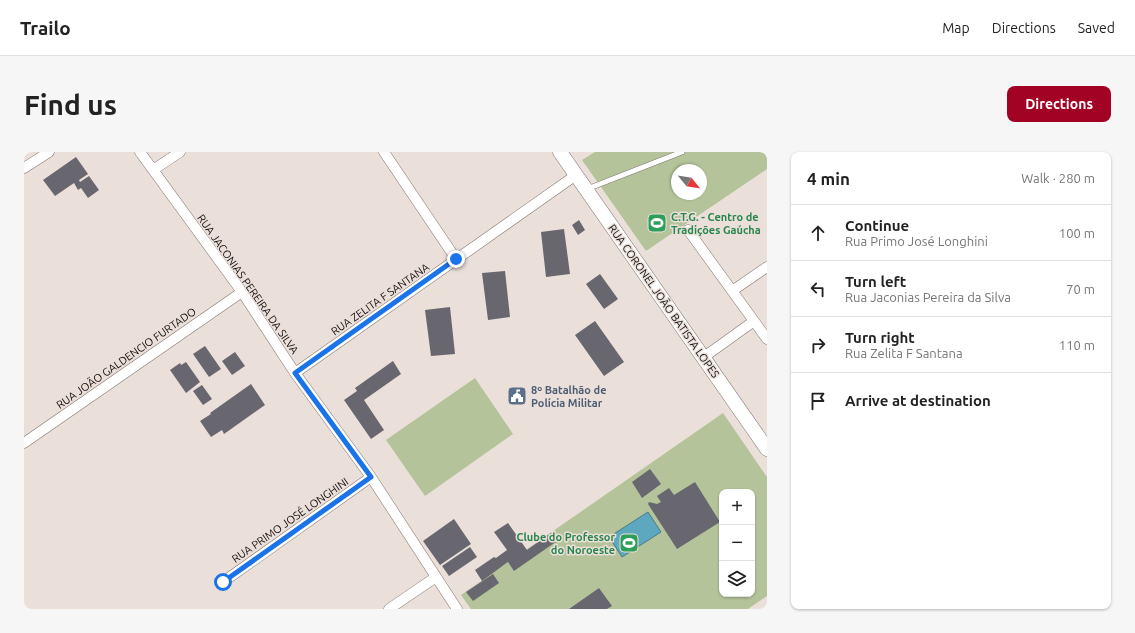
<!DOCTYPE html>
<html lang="en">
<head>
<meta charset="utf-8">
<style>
	:root { --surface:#fff; --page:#f6f6f6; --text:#222; --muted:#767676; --line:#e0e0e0; --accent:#a20325 }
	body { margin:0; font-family:Ubuntu,sans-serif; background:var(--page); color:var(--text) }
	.controls { position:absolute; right:12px; bottom:12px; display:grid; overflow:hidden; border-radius:8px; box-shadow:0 1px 3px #0004 }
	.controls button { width:36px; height:36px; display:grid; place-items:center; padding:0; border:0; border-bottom:1px solid var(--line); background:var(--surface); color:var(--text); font:20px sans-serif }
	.compass { position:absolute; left:647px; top:12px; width:36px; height:36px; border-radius:50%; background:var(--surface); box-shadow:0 1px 3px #0004; rotate:120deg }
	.stop { position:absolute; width:12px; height:12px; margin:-9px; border:3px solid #1a73e8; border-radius:50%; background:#fff }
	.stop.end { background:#1a73e8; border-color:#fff; box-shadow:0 1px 4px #0008 }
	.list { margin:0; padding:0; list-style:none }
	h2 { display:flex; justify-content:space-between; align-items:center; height:52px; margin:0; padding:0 16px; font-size:17px }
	h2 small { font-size:13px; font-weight:400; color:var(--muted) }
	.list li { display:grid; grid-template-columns:26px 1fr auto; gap:12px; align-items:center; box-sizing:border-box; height:56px; padding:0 16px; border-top:1px solid var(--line) }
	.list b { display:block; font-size:15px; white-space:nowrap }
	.list p { margin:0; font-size:13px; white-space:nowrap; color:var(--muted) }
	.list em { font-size:13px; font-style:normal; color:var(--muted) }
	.icon { flex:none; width:22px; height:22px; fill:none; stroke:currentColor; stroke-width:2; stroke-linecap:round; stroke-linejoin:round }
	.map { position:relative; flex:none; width:743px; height:457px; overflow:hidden; border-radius:8px }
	header { display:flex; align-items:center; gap:24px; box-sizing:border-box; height:56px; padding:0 20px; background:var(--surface); border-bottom:1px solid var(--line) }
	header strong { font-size:19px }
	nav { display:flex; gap:22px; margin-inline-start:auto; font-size:14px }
	.intro { display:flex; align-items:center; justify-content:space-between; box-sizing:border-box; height:96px; padding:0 24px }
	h1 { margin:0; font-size:28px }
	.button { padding:10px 18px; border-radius:8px; background:var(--accent); color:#fff; font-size:14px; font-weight:700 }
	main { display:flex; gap:24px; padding:0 24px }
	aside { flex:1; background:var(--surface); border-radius:8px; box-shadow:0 1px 3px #0004 }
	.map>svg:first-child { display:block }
	.green { fill:#b4c399; fill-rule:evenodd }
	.water { fill:#5ea8bf; stroke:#487a8a }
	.building { fill:#68666f }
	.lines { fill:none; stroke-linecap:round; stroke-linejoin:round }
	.lane-casing { stroke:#817671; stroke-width:6 }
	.street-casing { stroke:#817671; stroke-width:11 }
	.secondary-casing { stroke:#817671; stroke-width:15 }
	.lane { stroke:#fff; stroke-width:5 }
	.street { stroke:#fff; stroke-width:10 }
	.secondary { stroke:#fff; stroke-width:14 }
	.route { stroke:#1a73e8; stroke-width:5 }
	.labels { text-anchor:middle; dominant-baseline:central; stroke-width:3; stroke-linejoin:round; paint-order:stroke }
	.leisure-label { font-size:11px; font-weight:bold; fill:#27864d; stroke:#ebdfda; text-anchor:start }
	.street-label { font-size:11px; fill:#130f0d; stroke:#ebdfda }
	.service-label { font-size:11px; font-weight:bold; fill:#4e5e75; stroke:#ebdfda; text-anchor:start }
</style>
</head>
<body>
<header>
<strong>Trailo</strong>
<nav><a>Map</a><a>Directions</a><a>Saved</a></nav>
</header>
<div class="intro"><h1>Find us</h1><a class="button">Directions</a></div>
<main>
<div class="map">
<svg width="743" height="457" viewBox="0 0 743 457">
	<rect width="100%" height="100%" fill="#ebdfda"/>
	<path class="green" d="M571 0H743V17L622 99 558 8ZM653 18H677V42H653Z
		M451 226 489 282 401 344 362 288Z
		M699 261 743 325V444L724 457H447L437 443ZM698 340H728V442H698Z"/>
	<path class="water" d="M624 360 637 380 598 405 585 385Z"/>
	<path class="building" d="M52 5 64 22 55 28 56 30 65 24 75 38 64 46 57 36 54 38 50 31 31 44 19 28Z
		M555 68 561 78 554 83 548 73Z
		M540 77 546 122 522 125 517 80Z
		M481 119 486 165 464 168 458 121Z
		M576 122 594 147 580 157 562 132Z
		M426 155 431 202 407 204 401 158Z
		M571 169 600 210 580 224 551 183Z
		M181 194 197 217 185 225 169 202Z
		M211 200 221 214 208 223 198 209Z
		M369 209 377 222 340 248 360 278 347 287 320 248 333 239 331 236Z
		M162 210 176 230 162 241 146 218 156 211 157 213Z
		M227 232 241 253 200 282 198 278 187 285 176 269 187 262 186 261Z
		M178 233 188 247 179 253 169 239Z
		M626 317 637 332 618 346 608 330Z
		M671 330 696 370 653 397 624 352 625 350 633 352 637 350 633 344 645 336 650 343Z
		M430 367 447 392 416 413 399 389Z
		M484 371 503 398 527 381 533 389 490 419 484 410 458 429 451 418 470 405 472 406 483 398 470 380Z
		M446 395 453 405 425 424 418 414Z
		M469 422 475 431 449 449 442 440Z
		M575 436 588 454 583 457H545Z"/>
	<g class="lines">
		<defs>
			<path id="lane" d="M563 37 658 0"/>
			<path id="street" d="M116 0 218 140 271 221 347 325 433 457
				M360 0 432 107
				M0 16 25 0
				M129 18 156 0
				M664 78 743 187
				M708 139 743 115
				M680 205 730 169
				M271 221 552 23
				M0 291 218 140
				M199 430 347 325
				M365 457 412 425"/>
			<path id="secondary" d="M536 0 743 297"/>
		</defs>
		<use href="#lane" class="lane-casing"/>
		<use href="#street" class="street-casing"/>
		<use href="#secondary" class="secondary-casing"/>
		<use href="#lane" class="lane"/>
		<use href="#street" class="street"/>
		<use href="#secondary" class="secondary"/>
	</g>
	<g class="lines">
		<path class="route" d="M199 430 347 325 271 221 432 107"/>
	</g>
	<defs>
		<symbol id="stadium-square" viewBox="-11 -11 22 22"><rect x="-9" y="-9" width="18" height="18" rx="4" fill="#2e9e5b" stroke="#ebdfda"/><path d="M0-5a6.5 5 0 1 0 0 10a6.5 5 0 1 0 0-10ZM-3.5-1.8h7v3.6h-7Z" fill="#fff"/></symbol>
		<symbol id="civic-square" viewBox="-11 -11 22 22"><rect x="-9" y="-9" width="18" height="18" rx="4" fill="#5c6f8a" stroke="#ebdfda"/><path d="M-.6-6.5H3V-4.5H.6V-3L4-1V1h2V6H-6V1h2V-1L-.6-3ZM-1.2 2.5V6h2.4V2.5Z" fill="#fff"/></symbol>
	</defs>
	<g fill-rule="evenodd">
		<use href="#stadium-square" x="622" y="60" width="22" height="22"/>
		<use href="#civic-square" x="482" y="233" width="22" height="22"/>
		<use href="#stadium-square" x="594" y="380" width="22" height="22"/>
	</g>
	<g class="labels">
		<g class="leisure-label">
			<text x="647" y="65">C.T.G. - Centro de<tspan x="647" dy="13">Tradições Gaúcha</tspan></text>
			<text x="591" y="385" text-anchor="end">Clube do Professor<tspan x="591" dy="13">do Noroeste</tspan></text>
		</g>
		<g class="street-label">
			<text transform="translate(224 132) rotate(55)">RUA JACONIAS PEREIRA DA SILVA</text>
			<text transform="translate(356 147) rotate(-35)">RUA ZELITA F SANTANA</text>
			<text transform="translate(640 149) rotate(55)">RUA CORONEL JOÃO BATISTA LOPES</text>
			<text transform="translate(102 206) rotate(-35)">RUA JOÃO GALDENCIO FURTADO</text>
			<text transform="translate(266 368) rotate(-35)">RUA PRIMO JOSÉ LONGHINI</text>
		</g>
		<g class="service-label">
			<text x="507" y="238">8º Batalhão de<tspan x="507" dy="13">Polícia Militar</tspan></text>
		</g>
	</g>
</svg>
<div class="controls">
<button>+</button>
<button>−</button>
<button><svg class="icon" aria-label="layers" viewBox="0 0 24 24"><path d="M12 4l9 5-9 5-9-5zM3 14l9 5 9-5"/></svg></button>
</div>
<svg class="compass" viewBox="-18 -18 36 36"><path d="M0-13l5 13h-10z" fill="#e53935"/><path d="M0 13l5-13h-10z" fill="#767676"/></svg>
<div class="stop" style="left:199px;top:430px"></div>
<div class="stop end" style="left:432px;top:107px"></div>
</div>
<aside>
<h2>4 min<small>Walk · 280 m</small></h2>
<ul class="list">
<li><svg class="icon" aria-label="ahead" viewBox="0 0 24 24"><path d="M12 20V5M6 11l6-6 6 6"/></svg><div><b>Continue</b><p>Rua Primo José Longhini</p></div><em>100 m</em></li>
<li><svg class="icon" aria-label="left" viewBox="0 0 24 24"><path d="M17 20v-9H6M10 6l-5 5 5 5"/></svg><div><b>Turn left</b><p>Rua Jaconias Pereira da Silva</p></div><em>70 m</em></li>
<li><svg class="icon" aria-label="right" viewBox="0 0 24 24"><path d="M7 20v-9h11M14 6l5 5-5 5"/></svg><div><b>Turn right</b><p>Rua Zelita F Santana</p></div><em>110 m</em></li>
<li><svg class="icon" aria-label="arrive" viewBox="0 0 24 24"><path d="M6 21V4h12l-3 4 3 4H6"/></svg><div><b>Arrive at destination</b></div></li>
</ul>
</aside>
</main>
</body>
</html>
